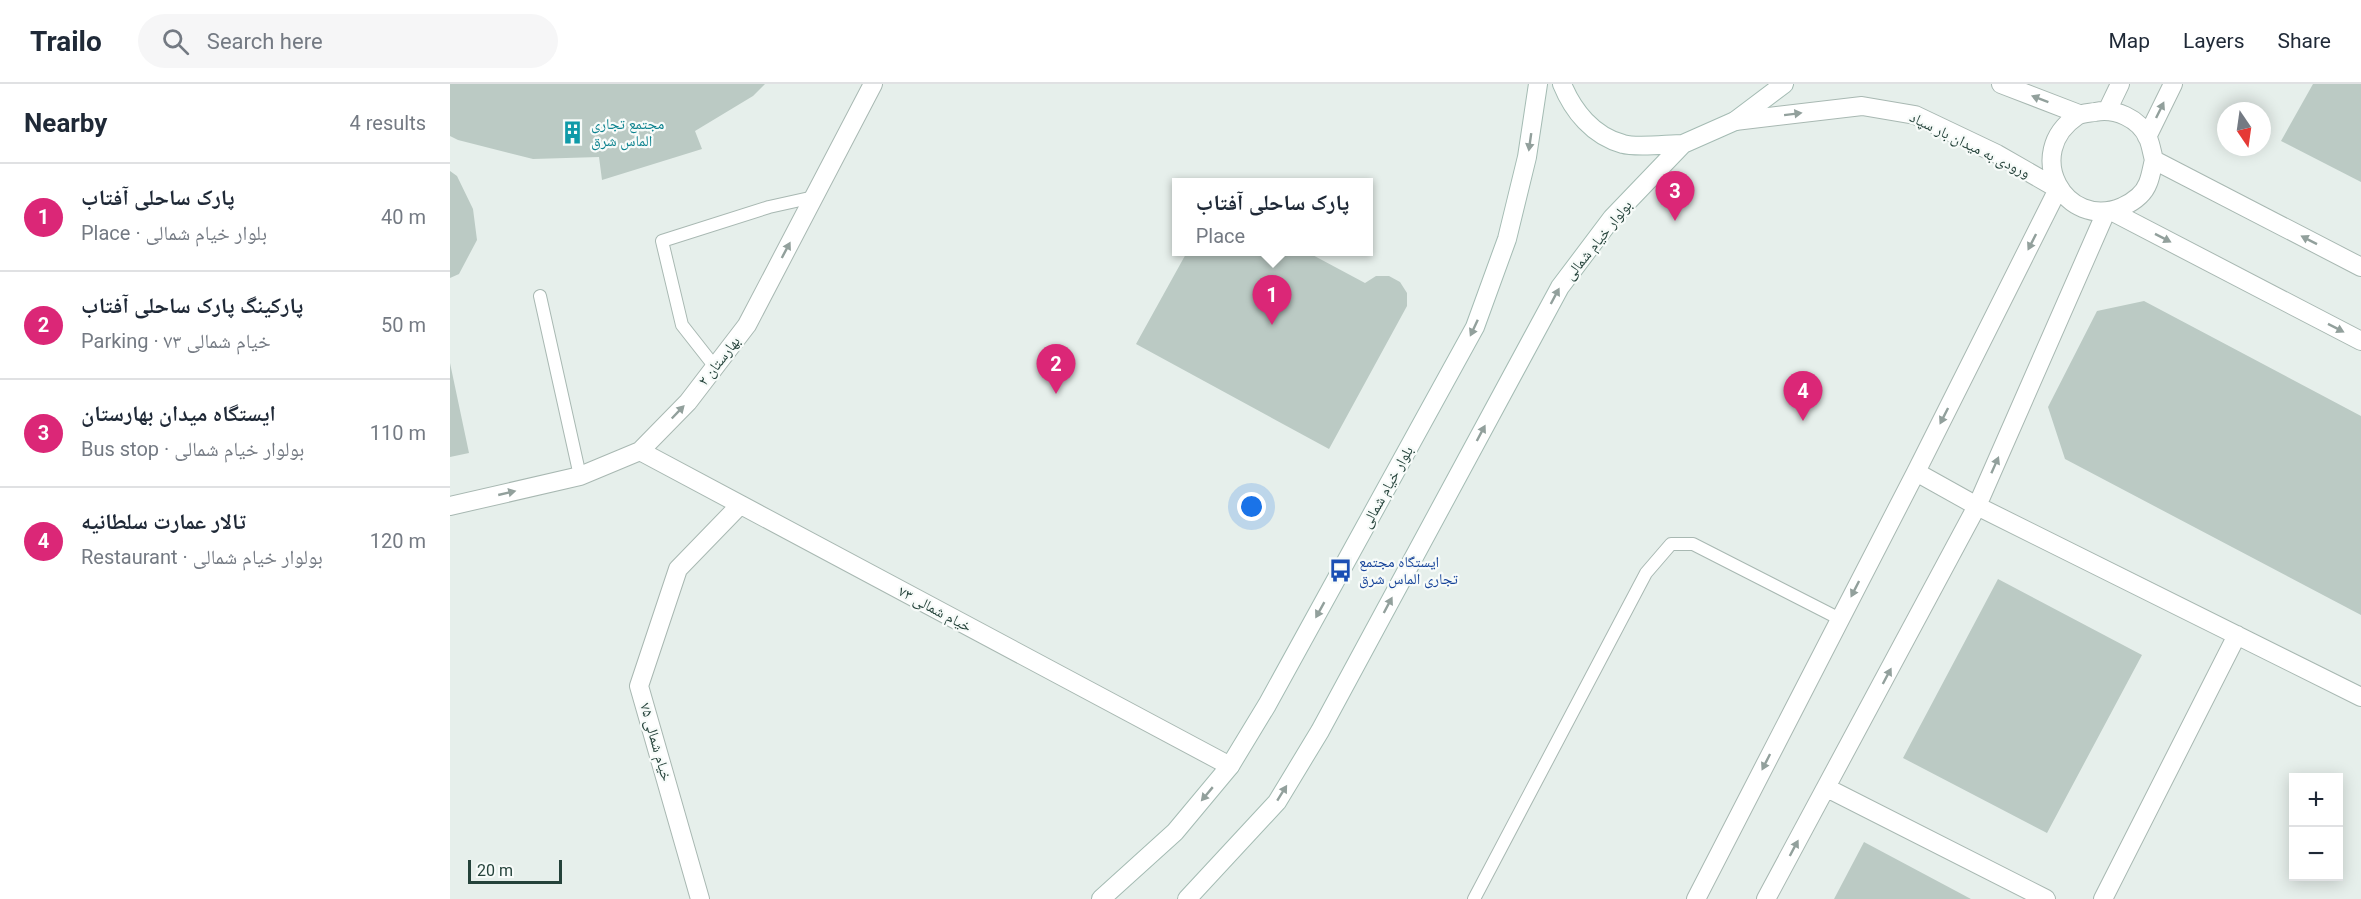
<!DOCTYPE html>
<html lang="en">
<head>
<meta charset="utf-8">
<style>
	:root { --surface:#fff; --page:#f6f6f7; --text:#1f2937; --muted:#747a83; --line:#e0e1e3; --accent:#db2777 }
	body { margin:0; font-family:Roboto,"Noto Naskh Arabic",sans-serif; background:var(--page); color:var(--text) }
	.controls { position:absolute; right:18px; bottom:18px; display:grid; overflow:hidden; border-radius:0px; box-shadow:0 3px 15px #0003 }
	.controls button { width:54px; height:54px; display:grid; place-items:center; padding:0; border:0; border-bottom:2px solid var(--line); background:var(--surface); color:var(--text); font:30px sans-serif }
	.compass { position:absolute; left:1767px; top:18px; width:54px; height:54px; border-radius:50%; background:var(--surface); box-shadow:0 3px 15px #0003; rotate:167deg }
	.scale { position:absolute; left:18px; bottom:15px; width:94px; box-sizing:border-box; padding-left:6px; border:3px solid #24423a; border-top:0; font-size:16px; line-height:21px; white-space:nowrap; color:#24423a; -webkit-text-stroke:4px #f7fbf9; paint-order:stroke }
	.you { position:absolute; left:802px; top:423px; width:21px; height:21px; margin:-15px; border:4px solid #fff; border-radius:50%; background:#1a73e8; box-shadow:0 0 0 9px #1a73e833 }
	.badge { display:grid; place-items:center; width:39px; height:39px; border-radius:50%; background:var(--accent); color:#fff; font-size:20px; font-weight:700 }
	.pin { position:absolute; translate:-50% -50px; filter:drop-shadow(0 2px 3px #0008) }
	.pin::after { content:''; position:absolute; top:32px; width:21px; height:18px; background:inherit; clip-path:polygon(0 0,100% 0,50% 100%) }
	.popup { position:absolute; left:722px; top:94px; width:201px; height:78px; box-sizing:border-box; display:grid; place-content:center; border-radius:0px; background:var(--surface); filter:drop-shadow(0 2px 4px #0005); font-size:20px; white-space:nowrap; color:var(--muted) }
	.popup b { font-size:22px; color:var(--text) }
	.popup::after { content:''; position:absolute; left:50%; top:100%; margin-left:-12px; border:12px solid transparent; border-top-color:var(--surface) }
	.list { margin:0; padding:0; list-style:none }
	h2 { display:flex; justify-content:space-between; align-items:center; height:78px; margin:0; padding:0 24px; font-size:26px }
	h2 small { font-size:20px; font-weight:400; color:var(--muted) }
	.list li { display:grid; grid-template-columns:39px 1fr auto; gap:18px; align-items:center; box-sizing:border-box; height:108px; padding:0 24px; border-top:2px solid var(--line) }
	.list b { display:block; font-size:22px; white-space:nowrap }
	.list p { margin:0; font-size:20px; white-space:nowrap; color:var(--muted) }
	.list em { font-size:20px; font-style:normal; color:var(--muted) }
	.icon { flex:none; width:33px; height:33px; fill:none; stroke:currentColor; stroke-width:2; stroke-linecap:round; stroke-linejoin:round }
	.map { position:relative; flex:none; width:1911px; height:815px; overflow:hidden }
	header { display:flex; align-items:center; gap:36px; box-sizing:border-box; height:84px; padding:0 30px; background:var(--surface); border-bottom:2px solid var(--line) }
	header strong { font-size:28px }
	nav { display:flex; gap:33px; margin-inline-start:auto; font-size:21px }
	.search { width:420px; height:54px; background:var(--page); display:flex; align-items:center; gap:15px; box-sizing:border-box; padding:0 21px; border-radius:33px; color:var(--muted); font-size:22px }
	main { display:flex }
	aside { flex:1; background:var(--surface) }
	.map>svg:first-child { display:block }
	.building { fill:#bbcac4 }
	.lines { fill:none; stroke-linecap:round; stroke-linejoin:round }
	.lane-casing { stroke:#a8b8b2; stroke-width:14 }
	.street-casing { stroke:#a8b8b2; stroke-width:20 }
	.secondary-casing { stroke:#a4bbb3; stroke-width:20 }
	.lane { stroke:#fff; stroke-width:12 }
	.street { stroke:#fff; stroke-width:18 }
	.secondary { stroke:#fff; stroke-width:18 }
	.oneway { fill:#92a09c }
	.labels { text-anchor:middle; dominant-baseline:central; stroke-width:4.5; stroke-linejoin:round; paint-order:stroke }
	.culture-label { font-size:15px; fill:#0d838f; stroke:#f7fbf9; text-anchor:start }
	.street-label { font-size:15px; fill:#24423a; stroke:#f7fbf9 }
	.transit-label { font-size:15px; fill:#164399; stroke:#f7fbf9; text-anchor:start }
</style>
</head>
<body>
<header>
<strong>Trailo</strong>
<div class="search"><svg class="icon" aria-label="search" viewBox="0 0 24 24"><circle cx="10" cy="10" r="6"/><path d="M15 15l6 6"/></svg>Search here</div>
<nav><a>Map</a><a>Layers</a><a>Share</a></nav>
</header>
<main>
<aside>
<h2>Nearby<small>4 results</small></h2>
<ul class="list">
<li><span class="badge">1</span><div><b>پارک ساحلی آفتاب</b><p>Place · بلوار خیام شمالی</p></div><em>40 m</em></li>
<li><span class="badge">2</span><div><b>پارکینگ پارک ساحلی آفتاب</b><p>Parking · خیام شمالی ۷۳</p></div><em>50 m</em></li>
<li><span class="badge">3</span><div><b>ایستگاه میدان بهارستان</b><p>Bus stop · بولوار خیام شمالی</p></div><em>110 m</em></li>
<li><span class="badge">4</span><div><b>تالار عمارت سلطانیه</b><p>Restaurant · بولوار خیام شمالی</p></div><em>120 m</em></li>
</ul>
</aside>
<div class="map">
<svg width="1911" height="815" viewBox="0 0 1911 815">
	<rect width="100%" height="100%" fill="#e6efeb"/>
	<path class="building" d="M0 0H315L303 12 245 47 252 65 152 96 149 73 83 75 8 56 0 52Z
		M1863 0H1911V98L1831 57Z
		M0 87 7 92 23 125 27 156 9 190 0 194Z
		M737 168H857L915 199 926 192H939L950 198 957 209V222L879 365 686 260Z
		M1694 217 1911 332V531L1615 375 1598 323 1647 227Z
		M0 279 19 369 0 373Z
		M1548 495 1692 571 1597 749 1453 674Z
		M1414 758 1521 815H1384Z"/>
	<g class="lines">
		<defs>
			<path id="lane" d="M90 212 130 392
				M265 283 232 241 212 157 319 123 364 113
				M1024 815 1196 489 1221 460H1243L1390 535"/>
			<path id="street" d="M1551 0 1629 30
				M1658 25 1670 0
				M1697 53 1723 0
				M1704 76C1702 83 1701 92 1698 99 1694 110 1683 118 1672 123 1615 147 1572 69 1627 32 1632 29 1639 29 1645 28 1665 24 1689 34 1698 54 1701 61 1702 69 1704 76L1911 183
				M1661 127 1911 257
				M190 367 780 682
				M1466 388 1527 422 1911 613
				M0 422 130 392 190 367 238 318 297 241 423 0
				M1377 704 1596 815
				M250 815 189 602 228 485 290 421
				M1246 815 1466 388 1608 105 1547 70 1465 31 1412 22 1285 37
				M1316 815 1527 422 1656 128
				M1653 815 1787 551"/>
			<path id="secondary" d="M1112 0C1123 27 1143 52 1173 60 1186 64 1218 60 1233 60
				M651 815 725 748 780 682 817 621 1025 243 1057 155 1077 73 1088 0
				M737 815 827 718 870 647 1110 203 1162 134 1233 60 1285 37 1334 0"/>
		</defs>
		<use href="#lane" class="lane-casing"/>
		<use href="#street" class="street-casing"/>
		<use href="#secondary" class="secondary-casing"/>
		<use href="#lane" class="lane"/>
		<use href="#street" class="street"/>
		<use href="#secondary" class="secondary"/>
	</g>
	<defs><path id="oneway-solid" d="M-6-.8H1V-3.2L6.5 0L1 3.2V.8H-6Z" transform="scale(1.5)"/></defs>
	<g class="oneway">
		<use href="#oneway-solid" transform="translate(1590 15) rotate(-159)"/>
		<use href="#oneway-solid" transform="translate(1710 26) rotate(-64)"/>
		<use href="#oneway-solid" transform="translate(1343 30) rotate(-7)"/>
		<use href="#oneway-solid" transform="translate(1080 58) rotate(98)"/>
		<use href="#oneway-solid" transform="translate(1713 154) rotate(27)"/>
		<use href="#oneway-solid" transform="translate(1859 156) rotate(-153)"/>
		<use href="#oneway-solid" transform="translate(1582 158) rotate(117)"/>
		<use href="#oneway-solid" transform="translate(336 166) rotate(-62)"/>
		<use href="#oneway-solid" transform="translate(1105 212) rotate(-62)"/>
		<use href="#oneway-solid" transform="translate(1024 244) rotate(115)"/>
		<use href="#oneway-solid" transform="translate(1886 244) rotate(27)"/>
		<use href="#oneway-solid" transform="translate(228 328) rotate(-46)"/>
		<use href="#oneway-solid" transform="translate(1494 332) rotate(117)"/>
		<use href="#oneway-solid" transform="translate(1031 349) rotate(-62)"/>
		<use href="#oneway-solid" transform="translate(1545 381) rotate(-66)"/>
		<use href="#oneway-solid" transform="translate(57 409) rotate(-13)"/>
		<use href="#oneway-solid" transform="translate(1405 505) rotate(117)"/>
		<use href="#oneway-solid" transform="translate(938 521) rotate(-62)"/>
		<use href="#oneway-solid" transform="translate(870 526) rotate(119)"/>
		<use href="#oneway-solid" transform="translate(1437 592) rotate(-62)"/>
		<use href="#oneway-solid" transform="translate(1316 678) rotate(117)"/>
		<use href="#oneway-solid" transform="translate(832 709) rotate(-58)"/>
		<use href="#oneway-solid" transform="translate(757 710) rotate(130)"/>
		<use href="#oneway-solid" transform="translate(1344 764) rotate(-62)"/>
	</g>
	<defs>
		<symbol id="building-bare" viewBox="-9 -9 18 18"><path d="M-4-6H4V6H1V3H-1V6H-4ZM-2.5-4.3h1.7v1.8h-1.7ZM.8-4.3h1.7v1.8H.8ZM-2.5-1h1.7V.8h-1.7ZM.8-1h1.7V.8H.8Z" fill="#0f9aa8" stroke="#f7fbf9" stroke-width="2.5" paint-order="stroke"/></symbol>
		<symbol id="bus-bare" viewBox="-9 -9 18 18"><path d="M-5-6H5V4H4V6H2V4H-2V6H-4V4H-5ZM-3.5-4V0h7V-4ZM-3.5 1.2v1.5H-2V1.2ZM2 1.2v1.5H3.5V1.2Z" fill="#1a4fb4" stroke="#f7fbf9" stroke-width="2.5" paint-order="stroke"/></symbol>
	</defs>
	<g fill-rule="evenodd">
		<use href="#building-bare" x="106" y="32" width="33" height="33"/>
		<use href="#bus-bare" x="874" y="470" width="33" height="33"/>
	</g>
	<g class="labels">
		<g class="culture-label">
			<text x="141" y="40">مجتمع تجاری<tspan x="141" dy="17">الماس شرق</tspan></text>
		</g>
		<g class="street-label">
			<text transform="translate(1520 61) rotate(26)">ورودی به میدان بار سپاد</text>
			<text transform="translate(1148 156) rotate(-51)">بولوار خیام شمالی</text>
			<text transform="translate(269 277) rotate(-52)">بهارستان ۲</text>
			<text transform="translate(937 403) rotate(-61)">بلوار خیام شمالی</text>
			<text transform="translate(485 525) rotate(28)">خیام شمالی ۷۳</text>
			<text transform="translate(206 658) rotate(74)">خیام شمالی ۷۵</text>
		</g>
		<g class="transit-label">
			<text x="909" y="478">ایستگاه مجتمع<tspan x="909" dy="17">تجاری الماس شرق</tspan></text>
		</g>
	</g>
</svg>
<div class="controls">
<button>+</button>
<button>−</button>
</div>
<svg class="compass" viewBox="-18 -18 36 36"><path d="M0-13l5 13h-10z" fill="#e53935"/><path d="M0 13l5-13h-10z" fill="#747a83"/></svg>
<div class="scale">20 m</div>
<div class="you"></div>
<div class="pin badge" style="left:822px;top:241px">1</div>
<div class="popup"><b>پارک ساحلی آفتاب</b>Place</div>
<div class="pin badge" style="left:606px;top:310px">2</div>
<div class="pin badge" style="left:1225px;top:137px">3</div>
<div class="pin badge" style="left:1353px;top:337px">4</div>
</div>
</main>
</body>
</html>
